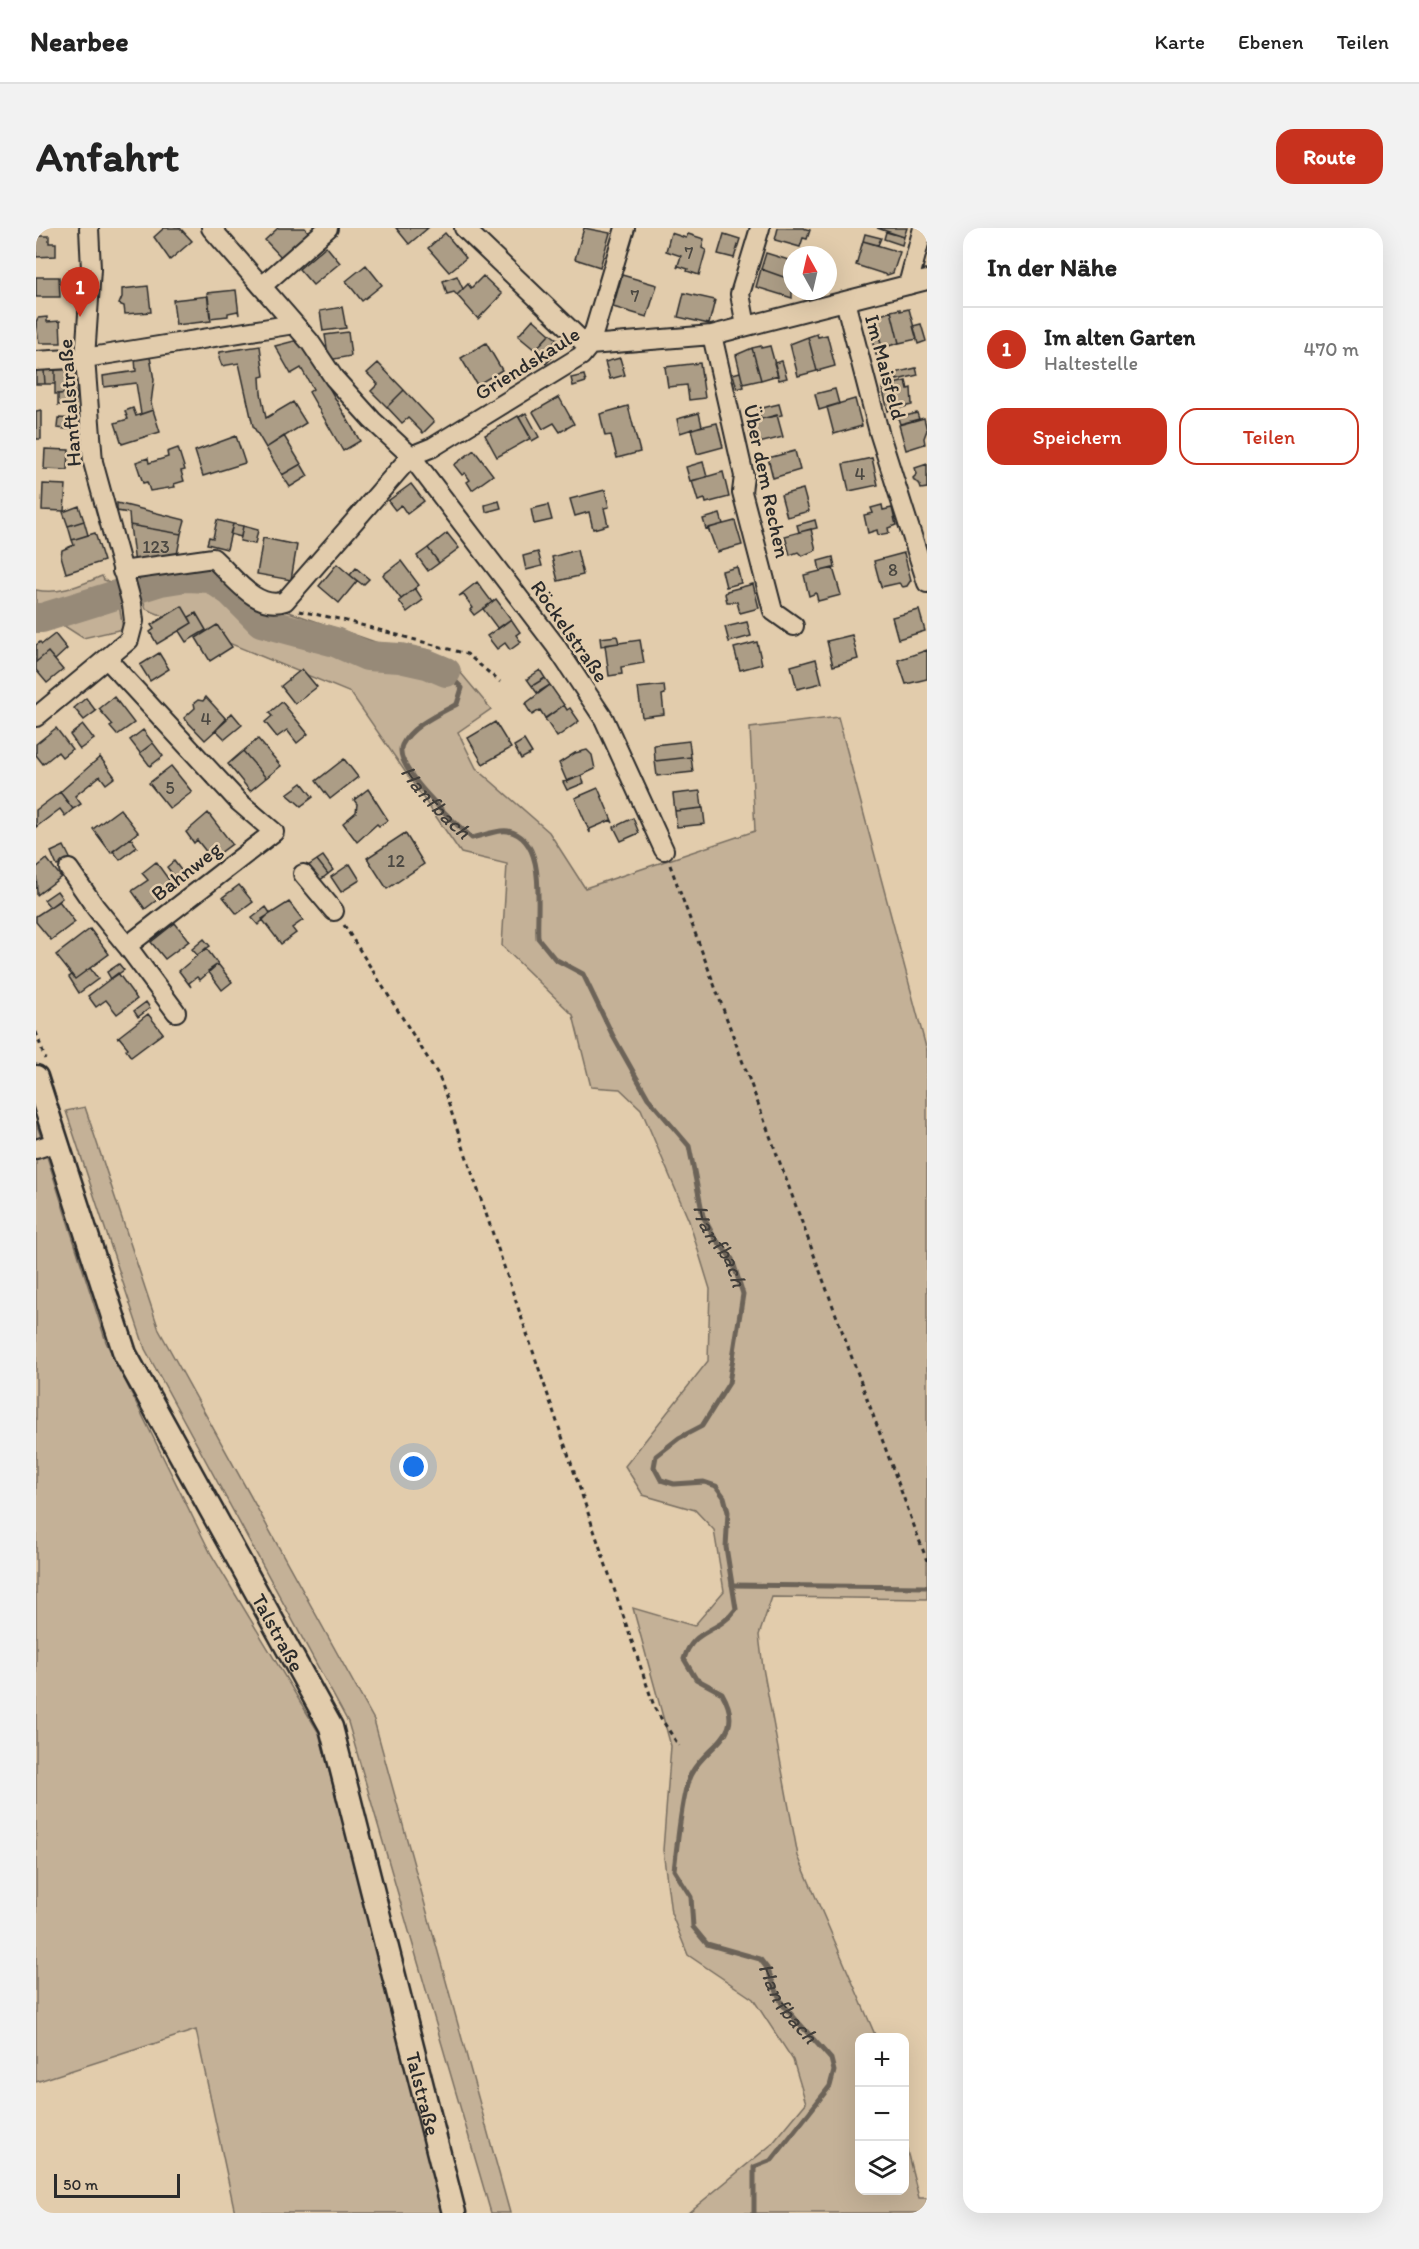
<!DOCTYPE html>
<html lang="de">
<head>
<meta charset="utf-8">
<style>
	:root { --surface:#fff; --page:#f2f2f2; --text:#222; --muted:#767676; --line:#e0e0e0; --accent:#c8321e }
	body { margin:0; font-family:Itim,sans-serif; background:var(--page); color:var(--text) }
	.controls { position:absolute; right:18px; bottom:18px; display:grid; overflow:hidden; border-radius:12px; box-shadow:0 6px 24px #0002 }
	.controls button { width:54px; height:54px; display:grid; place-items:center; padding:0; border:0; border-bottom:2px solid var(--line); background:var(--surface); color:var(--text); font:30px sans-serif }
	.compass { position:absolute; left:747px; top:18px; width:54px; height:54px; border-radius:50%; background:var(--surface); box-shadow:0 6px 24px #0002; rotate:352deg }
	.scale { position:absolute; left:18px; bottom:15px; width:126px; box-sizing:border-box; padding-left:6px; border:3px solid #2b2b2b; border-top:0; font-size:16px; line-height:21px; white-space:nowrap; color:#2b2b2b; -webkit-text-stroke:4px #e2ccac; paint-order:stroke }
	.you { position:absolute; left:378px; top:1239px; width:21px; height:21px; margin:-15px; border:4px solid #fff; border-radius:50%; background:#1a73e8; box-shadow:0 0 0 9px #1a73e833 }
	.badge { display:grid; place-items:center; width:39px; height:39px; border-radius:50%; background:var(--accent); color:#fff; font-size:20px; font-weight:700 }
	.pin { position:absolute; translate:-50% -50px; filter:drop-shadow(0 2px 3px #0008) }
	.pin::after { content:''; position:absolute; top:32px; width:21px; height:18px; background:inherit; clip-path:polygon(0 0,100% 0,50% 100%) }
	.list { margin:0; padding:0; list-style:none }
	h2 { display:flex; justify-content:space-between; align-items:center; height:78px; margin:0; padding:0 24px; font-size:26px }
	h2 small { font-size:20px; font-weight:400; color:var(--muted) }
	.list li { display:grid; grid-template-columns:39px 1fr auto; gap:18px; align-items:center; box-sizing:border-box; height:84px; padding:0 24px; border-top:2px solid var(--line) }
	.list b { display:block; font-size:22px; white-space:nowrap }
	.list p { margin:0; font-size:20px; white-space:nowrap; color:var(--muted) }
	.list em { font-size:20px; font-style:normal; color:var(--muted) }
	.actions { display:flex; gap:12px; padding:18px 24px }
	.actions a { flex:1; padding:14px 0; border:2px solid var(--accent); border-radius:18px; text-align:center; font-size:21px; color:var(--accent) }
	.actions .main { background:var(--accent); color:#fff }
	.icon { flex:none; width:33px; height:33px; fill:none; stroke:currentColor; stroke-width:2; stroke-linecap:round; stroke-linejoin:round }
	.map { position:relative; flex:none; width:891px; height:1985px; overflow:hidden; border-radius:18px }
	header { display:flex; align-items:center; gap:36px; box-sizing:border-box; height:84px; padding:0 30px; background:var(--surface); border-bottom:2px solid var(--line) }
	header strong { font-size:28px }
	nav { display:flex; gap:33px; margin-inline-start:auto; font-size:21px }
	.intro { display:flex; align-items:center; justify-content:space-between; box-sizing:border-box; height:144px; padding:0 36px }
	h1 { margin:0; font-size:42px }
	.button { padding:15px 27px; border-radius:18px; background:var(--accent); color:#fff; font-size:21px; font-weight:700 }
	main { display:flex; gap:36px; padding:0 36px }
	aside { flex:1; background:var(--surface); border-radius:18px; box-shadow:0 6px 24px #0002 }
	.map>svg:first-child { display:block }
	.green { fill:#c4b197; stroke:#786e61; stroke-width:1.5 }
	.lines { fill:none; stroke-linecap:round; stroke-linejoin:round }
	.stream { stroke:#6c6459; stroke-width:5 }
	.river { stroke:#978a78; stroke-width:30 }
	.building { fill:#ac9d86; stroke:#2b2b2b; stroke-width:1.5 }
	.minor-casing { stroke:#2b2b2b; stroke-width:22 }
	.major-casing { stroke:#2b2b2b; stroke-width:27 }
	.path { stroke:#2b2b2b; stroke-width:3; stroke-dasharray:4.5 4.5; stroke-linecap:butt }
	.minor { stroke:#e2ccac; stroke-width:18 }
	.major { stroke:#e2ccac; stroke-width:22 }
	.labels { text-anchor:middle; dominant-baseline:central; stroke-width:5; stroke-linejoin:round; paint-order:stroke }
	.number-label { font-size:18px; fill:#4b4842 }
	.street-label { font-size:21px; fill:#2b2b2b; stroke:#e2ccac }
	.water-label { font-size:22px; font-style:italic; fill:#413e3a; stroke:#e2ccac }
</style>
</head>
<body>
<header>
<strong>Nearbee</strong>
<nav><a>Karte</a><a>Ebenen</a><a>Teilen</a></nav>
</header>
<div class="intro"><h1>Anfahrt</h1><a class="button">Route</a></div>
<main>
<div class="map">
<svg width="891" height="1985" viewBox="0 0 891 1985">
	<rect width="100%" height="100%" fill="#e2ccac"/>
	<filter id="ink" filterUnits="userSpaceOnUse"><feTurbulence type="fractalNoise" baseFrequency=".0167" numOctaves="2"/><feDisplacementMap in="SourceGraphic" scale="12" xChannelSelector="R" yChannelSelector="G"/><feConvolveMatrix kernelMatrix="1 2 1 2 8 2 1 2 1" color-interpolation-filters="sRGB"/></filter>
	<g filter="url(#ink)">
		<path class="green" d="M162 341 216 371 342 415 414 432 455 481 422 504 440 540 513 604 549 660 719 603 714 500 802 489 891 823V1371L736 1369 723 1407 727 1440 762 1628 840 1809 824 1810V1962H868L869 1915 883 1970H891V1985H652L736 1916 770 1875 757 1832 717 1771 652 1727 635 1685 627 1622 635 1518 597 1380 658 1398 688 1363 678 1302 659 1282 607 1267 589 1238 672 1133 674 1061 653 993 605 881 584 861 555 859 537 787 466 718 471 636 425 625 315 465 110 381 102 355Z
			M66 348 68 352 80 356 87 401 47 410 27 397 0 404V362C24 367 44 357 66 348Z
			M49 879 123 1102 338 1492 474 1985H455L312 1494 109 1121 30 883Z
			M0 894 70 1114 175 1326 283 1505 410 1985H199L160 1802 0 1854Z"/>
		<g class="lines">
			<g class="stream">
				<path id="s1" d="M410 444 426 460 421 476C403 486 375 498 366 517 356 539 420 596 436 610 446 608 462 601 472 603 512 611 500 680 502 710L519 731 547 746 577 808 612 870 653 918 667 988 678 1009 696 1031 707 1066 693 1155 666 1198 643 1210 620 1228 618 1239 625 1252 638 1256 668 1254 680 1258 688 1269 692 1284 690 1319 700 1381C682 1406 657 1400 648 1431L660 1451 686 1465C711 1509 671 1515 655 1546 646 1562 641 1620 638 1642L655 1669 657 1699 671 1716 724 1731 731 1740 746 1776 795 1831 798 1843 794 1858 736 1932 718 1939V1985"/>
				<path d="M696 1357 890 1359"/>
			</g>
			<path class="river" d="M0 390H6L125 353 150 349 175 350 194 363 225 394 299 414 331 428 364 430 391 436 410 444"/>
		</g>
		<path class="building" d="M128 0H144L156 13 134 32 118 9Z
			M242 0H269L274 6 247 31 229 12Z
			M360 0H392L373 16Z
			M548 0 574 5 564 39 539 31Z
			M742 0H767L774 2 771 11 767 10 764 19 739 12Z
			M841 0H871L868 9Z
			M850 4 868 9 866 17 848 11Z
			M409 5 430 30 413 44 392 20Z
			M635 5 650 10 652 6 668 11 666 20 670 22 663 47 651 43 652 41 643 38 641 40 645 28 630 23Z
			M688 6 704 11 698 30 682 26Z
			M829 6 845 10 842 17 827 13Z
			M0 8H13V15H20V28L0 29Z
			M827 13 864 24 857 45 851 47 820 37Z
			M290 18 304 35 277 57 263 41Z
			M730 25 756 33V52L725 41Z
			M330 37 346 57 326 73 310 53Z
			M725 41 756 52V70L720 59Z
			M586 47 621 57 611 89 577 79Z
			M421 48 427 61 421 67 418 64 411 66 407 53Z
			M447 48 466 66 442 91 421 67 432 56 435 60Z
			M0 49H23L24 69H0Z
			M112 58 115 84 89 86 88 78 83 76 86 69V61Z
			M200 62 203 87 202 83 192 85V88L174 90 171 65Z
			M648 65 679 72 673 96 642 89Z
			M172 68 175 93 140 97 137 72Z
			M306 79 310 100 287 103 284 83Z
			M864 81V83L873 81 881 111 863 115 855 83Z
			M855 83 863 115 846 120 838 90Z
			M11 89V94L24 93 25 115H3L0 94 2 90Z
			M497 91 514 106 499 122 482 108Z
			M885 96 890 113 882 116 877 98Z
			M312 104 315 128 293 132 289 107Z
			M514 106 521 111 506 128 499 122Z
			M781 106 782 109 791 107 799 138 781 143 772 109Z
			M843 107 847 125 840 127 835 109Z
			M772 109 781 143 762 148 754 116Z
			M521 111 527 117 510 136 504 131Z
			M262 112 270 120 324 213 307 223 273 164 277 161 265 140 255 146 239 118Z
			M450 115 466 142 441 157 425 130Z
			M224 118 228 148 224 149 225 165 230 190 257 174 270 195 230 220 217 198 203 135 186 138 183 130 184 124Z
			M725 118V120L734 118 742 147 725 152 716 120Z
			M716 120 725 152 707 156 700 127Z
			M114 129 118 152 115 175 117 182 105 186 100 155 68 159 67 148 100 143 99 131Z
			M584 130 589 147 574 151 569 134Z
			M746 133 751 150 743 152 738 135Z
			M342 135 368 162 351 179 335 163 342 156 331 145Z
			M664 135 669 170 653 172 651 157 632 159 629 139Z
			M880 140 882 147 861 152 859 145Z
			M41 141V165L19 166V142Z
			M0 142H8L9 156H0Z
			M8 142H19V156H9Z
			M704 144 708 159 701 161 697 146Z
			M548 147 550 154 537 158 535 150Z
			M870 153 872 161 875 160 876 177 852 183 846 159Z
			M799 161 803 176 783 182 779 166Z
			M368 162 398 194 387 205 372 190 366 195 351 179Z
			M40 165V176L22 177V166Z
			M523 169 538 196 524 204 518 195 507 201 497 184Z
			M819 171 826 198 798 206 791 179Z
			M743 176 746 187 725 191 722 181Z
			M592 178 604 224 581 230 575 207 569 208 564 186Z
			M97 180 100 188 117 182 124 204 86 216 79 195 92 191 89 183Z
			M5 182V211H0V183Z
			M490 185 503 209 496 213 483 189Z
			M663 185 666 198 644 205 641 191Z
			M881 185 883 191 864 196 862 190Z
			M741 187 747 209 719 216 714 208 713 194Z
			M482 188 495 210 461 229 449 207Z
			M22 190 40 191 39 202 21 200Z
			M888 190 891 202 888 210 889 216 870 222 863 197Z
			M681 195 687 219 661 226 655 201Z
			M200 208 209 235 167 248 159 223Z
			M248 208 265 236 246 247 230 220Z
			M142 220 149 242 145 243 148 253 138 256 139 259 114 263 111 254 107 255 100 234 112 230 113 235 132 229 131 224Z
			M9 221 33 222 32 242 8 241Z
			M438 222 457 247 436 262 431 254 434 252 429 245 426 247 418 237Z
			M759 223 764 242 737 250 732 230Z
			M836 230 842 257 813 263 807 236Z
			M667 234 671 249 654 253 650 239Z
			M265 236 272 248 254 259 246 247Z
			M891 236V260L885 261 883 255 878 253 877 250 881 246 879 240Z
			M687 244 693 269 670 275 669 271 662 273 656 253Z
			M7 256 30 257 28 283 6 282Z
			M375 256 388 273 371 286 365 277 359 282 352 273Z
			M767 261 773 283 751 289 745 267Z
			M569 262 573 279 568 280 572 297 557 301 553 284 539 288 534 271Z
			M463 273 465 280 450 284 449 277Z
			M81 275 149 292 145 306 94 297 93 285 81 283Z
			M512 277 516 292 498 296 495 281Z
			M846 277 847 282 856 280 860 297 852 300 853 305 842 307 841 302 832 305 828 287 837 285 835 280Z
			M43 278 48 293 32 298 27 284Z
			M684 286 687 296 670 301 667 291Z
			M181 292 197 296 191 321 171 316 173 309 177 310Z
			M779 292 781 300 763 304 761 297Z
			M48 293 52 307 36 312 32 298Z
			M699 293 706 317 681 324 672 300Z
			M197 296 207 298 205 309 194 306Z
			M94 297 145 306 140 332 99 336Z
			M207 298 222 302 219 316 204 313Z
			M775 301 780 322 766 328 762 324 754 327 749 308Z
			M59 305 68 333 30 345 25 328 26 322 38 317 36 312Z
			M411 305 423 320 403 335 392 320Z
			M227 310 261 317 255 352 221 346Z
			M392 320 403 335 392 343 381 328Z
			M541 322 547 347 522 353 516 329Z
			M502 324 506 338 490 342 487 328Z
			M868 325 875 352 871 358 867 359 863 355 845 359 838 333Z
			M797 329 799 340 784 343 782 333Z
			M365 333 383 357 365 371 347 347Z
			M301 336 321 353 303 375 283 358Z
			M701 339 705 355 690 359 686 343Z
			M320 340 333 351 327 357 314 347Z
			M797 340 805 367 782 373 780 365 773 368 768 347Z
			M441 354 456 374 438 387 434 382 437 380 427 366 423 368Z
			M717 356 723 380 704 385 701 374H691L689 366 691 363Z
			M379 360 387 372 371 384 363 373Z
			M460 371 475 391 462 401 447 381Z
			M146 378 156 395 121 416 114 404 118 401 115 397Z
			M883 382 889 403 862 411 856 389Z
			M160 385 170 402 150 414 143 403 156 395 153 389Z
			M475 391 484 404 480 407 485 414 474 422 469 415 461 421 451 408Z
			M711 394 715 408 693 414 689 399Z
			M181 397 196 419 174 433 160 410Z
			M19 406 31 421 19 432 12 424 0 434V417L4 414 6 416Z
			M816 407 822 431 797 438 791 413Z
			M581 408 583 415 565 418 564 410Z
			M604 412 608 435 585 439 586 446 573 448 569 417Z
			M721 414 726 436 704 442 698 420Z
			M891 422V451L870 456 862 432Z
			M12 424 27 442 11 455 0 442V434Z
			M123 425 133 441 114 453 104 437Z
			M780 431 786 455 761 461 755 438Z
			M266 441 281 459 259 476 245 458Z
			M504 442 509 450 496 458 491 451Z
			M509 450 514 457 501 465 496 458Z
			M514 457 528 477 509 490 504 482 496 487 489 476Z
			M628 457 629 466 626 467 628 486 606 489 602 460Z
			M78 469 98 495 81 507 74 499 77 497 63 481Z
			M170 469 191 492 169 512 148 490 159 480 158 475 162 472 167 473Z
			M50 470 60 483 48 492 38 480Z
			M246 474 272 506 261 515 251 502 241 509 229 494 236 488 233 485Z
			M528 477 531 482 534 480 543 493 521 509 509 491Z
			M196 485 206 497 189 511 180 502Z
			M459 494 475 520 447 536 432 510Z
			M47 497 58 511 44 521 34 507Z
			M20 500 36 521 26 529 22 524 7 536 0 527V516Z
			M107 502 117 515 104 525 94 512Z
			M222 511 245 538 230 550 207 523Z
			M488 512 496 525 485 531 478 518Z
			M653 513 655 529 619 533 618 517Z
			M117 515 127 528 114 538 104 525Z
			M551 522 556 527 559 541 531 554 523 535 539 525Z
			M207 523 230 550 214 563 192 536Z
			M64 529 79 549 70 556 64 548 39 568 45 576 37 581 24 564Z
			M655 529 657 544 621 548 619 533Z
			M308 531 322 549 294 571 280 553Z
			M135 538 156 564 134 581 113 555Z
			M545 548 548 555 531 562 527 554Z
			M266 555 277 569 265 578 251 566Z
			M562 560 577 595 575 592 554 601V605L539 570Z
			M332 561 352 592 343 598 341 596 321 614 307 595 320 584 321 576 318 572Z
			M664 563 666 580 639 583 637 566Z
			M24 564 37 581 29 588 24 581 0 599V582Z
			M667 580 669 596 641 599 639 583Z
			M84 581 102 604 75 625 57 601Z
			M172 585 196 616 176 631 161 612 158 615 150 604Z
			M597 590 603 605 585 613 578 599Z
			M369 605 388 636 351 661 331 630Z
			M95 610 101 619 84 632 77 623Z
			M28 618 35 632 21 638 15 624Z
			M287 628 297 642 292 646 281 632Z
			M11 631 25 649 1 667 0 640Z
			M281 632 292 646 283 653 272 638Z
			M138 633 147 645 140 651 131 639Z
			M120 634 138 659 109 681 96 663 112 652 106 645Z
			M314 636 324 652 305 664 295 649Z
			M203 657 217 674 201 686 187 669Z
			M21 663 26 670 14 679 8 672Z
			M23 673 39 694 15 712 0 694V688Z
			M253 674 267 692 256 700 260 705 245 716 226 691Z
			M230 679 234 685 222 697 216 690Z
			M139 695 153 713 129 731 115 714Z
			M54 701 73 726 39 751 20 727Z
			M168 711 174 718 161 727 156 721Z
			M170 720 182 736 164 752 161 749 153 755 155 759 143 743Z
			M83 736 88 742 75 751 71 744Z
			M182 736 196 754 186 762 172 743Z
			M54 740 62 751 43 765 33 749 36 747 39 751Z
			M82 745 101 771 81 786 70 772 60 779 52 768Z
			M110 774 114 780 102 789 98 783Z
			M112 786 127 805 95 829 90 822 92 820 83 809 81 810Z"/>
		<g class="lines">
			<defs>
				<path id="minor" d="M175 0 274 114 298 150 336 192 375 228 519 417 568 491 628 622
					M428 0 545 112 554 117 589 0
					M872 57 887 0
					M226 58 292 0
					M809 73 843 204 891 355
					M710 98 704 66 724 0
					M676 107 708 248 706 264 737 383 758 398
					M0 133 49 130 258 96
					M86 343 177 330C197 348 220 383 249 373L375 228 397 219 545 128 554 117 676 107 891 52
					M71 431 203 574 238 604 91 718 140 784
					M0 489 93 412 98 393 96 376 57 234 49 130 55 41 53 0
					M33 641 60 680 91 718
					M267 646 298 683
					M0 921 21 914"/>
				<g id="major">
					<path id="s2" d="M0 849 89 1126 295 1499 418 1985"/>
				</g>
			</defs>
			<use href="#minor" class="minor-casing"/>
			<use href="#major" class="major-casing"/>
			<path class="path" d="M263 383 303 391 431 426 464 454
				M634 637 891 1333
				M308 697 403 848 619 1481 643 1518
				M0 804 9 831"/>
			<use href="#minor" class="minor"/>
			<use href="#major" class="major"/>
		</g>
	</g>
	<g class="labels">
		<g class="number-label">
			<text x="653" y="25">7</text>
			<text x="599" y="68">7</text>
			<text x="824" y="246">4</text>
			<text x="120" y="319">123</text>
			<text x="857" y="342">8</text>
			<text x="170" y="491">4</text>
			<text x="134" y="560">5</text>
			<text x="360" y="633">12</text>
		</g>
		<g class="street-label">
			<text transform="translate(491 135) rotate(-32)">Griendskaule</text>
			<text transform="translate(850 139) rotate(75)">Im Maisfeld</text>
			<text transform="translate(33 175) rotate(-94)">Hanftalstraße</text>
			<text transform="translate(731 253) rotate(78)">Über dem Rechen</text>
			<text transform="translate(534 403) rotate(55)">Röckelstraße</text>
			<text transform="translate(150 643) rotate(-38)">Bahnweg</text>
			<text stroke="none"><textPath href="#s2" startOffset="609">Talstraße</textPath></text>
			<text stroke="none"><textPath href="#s2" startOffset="1095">Talstraße</textPath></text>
		</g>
		<g class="water-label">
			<text stroke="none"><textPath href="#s1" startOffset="178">Hanfbach</textPath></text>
			<text stroke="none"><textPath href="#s1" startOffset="754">Hanfbach</textPath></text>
			<text stroke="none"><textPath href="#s1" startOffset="1726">Hanfbach</textPath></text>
		</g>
	</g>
</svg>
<div class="controls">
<button>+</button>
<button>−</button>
<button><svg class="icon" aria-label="layers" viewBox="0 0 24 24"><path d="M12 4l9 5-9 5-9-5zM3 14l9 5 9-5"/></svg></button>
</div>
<svg class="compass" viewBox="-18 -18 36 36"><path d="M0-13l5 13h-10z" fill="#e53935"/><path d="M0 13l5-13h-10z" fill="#767676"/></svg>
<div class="scale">50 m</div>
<div class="you"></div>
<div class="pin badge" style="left:44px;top:89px">1</div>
</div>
<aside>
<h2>In der Nähe<small></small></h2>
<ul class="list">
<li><span class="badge">1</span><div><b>Im alten Garten</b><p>Haltestelle</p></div><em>470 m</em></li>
</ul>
<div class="actions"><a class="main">Speichern</a><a>Teilen</a></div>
</aside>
</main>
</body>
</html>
